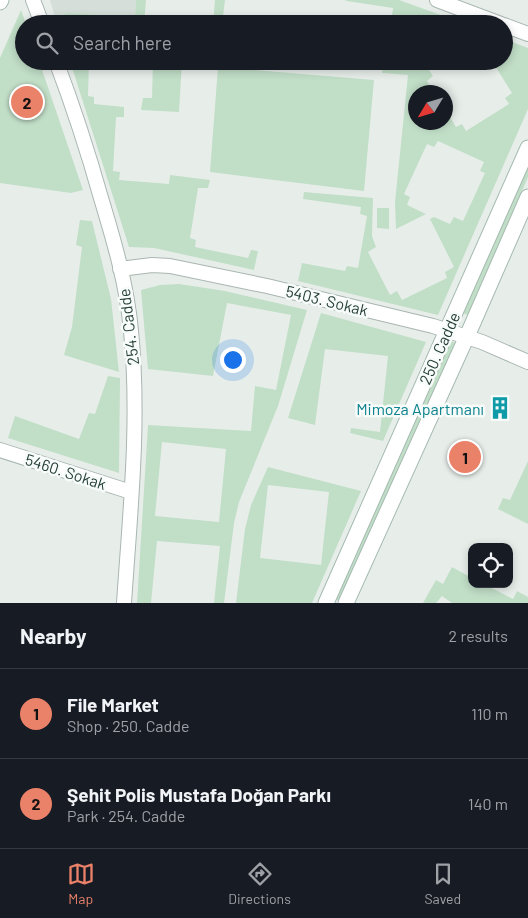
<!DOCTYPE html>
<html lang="en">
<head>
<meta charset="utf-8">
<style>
	:root { --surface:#171b24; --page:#242831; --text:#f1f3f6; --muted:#9ea1a6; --line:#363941; --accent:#ea8169 }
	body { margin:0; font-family:Barlow,sans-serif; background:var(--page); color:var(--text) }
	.controls { position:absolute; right:15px; bottom:15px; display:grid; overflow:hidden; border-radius:10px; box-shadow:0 2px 8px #0003 }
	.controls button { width:45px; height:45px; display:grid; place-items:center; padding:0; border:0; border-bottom:1px solid var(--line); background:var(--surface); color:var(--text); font:25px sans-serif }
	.compass { position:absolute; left:408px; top:85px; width:45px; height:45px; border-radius:50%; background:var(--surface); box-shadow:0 2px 8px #0003; rotate:232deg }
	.you { position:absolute; left:232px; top:359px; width:18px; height:18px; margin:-12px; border:4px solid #fff; border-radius:50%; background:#1a73e8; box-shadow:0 0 0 8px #1a73e833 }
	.badge { display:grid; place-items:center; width:32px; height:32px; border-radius:50%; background:var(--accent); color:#111; font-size:16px; font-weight:700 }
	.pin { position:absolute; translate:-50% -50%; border:2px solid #fff; box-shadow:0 1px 5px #0006 }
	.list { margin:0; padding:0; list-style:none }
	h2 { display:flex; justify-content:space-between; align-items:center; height:65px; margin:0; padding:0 20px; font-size:21px }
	h2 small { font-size:16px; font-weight:400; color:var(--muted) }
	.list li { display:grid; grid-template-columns:32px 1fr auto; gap:15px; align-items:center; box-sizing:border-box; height:90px; padding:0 20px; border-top:1px solid var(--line) }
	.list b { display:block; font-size:19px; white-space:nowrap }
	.list p { margin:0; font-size:16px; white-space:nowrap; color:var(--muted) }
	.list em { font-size:16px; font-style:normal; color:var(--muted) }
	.icon { flex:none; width:28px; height:28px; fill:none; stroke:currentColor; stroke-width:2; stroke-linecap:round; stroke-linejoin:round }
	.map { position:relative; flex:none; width:528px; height:603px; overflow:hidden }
	.search { position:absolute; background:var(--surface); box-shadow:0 2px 8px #0003; left:15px; right:15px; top:15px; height:55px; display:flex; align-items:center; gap:12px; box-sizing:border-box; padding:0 18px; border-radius:28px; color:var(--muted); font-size:19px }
	.sheet { height:245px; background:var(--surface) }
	nav { display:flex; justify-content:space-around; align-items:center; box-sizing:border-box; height:70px; border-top:1px solid var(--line); background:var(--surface); font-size:14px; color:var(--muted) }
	nav a { display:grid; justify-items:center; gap:2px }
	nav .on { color:var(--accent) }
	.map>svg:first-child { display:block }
	.built { fill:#d5ded9 }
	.green { fill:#c1dec7; fill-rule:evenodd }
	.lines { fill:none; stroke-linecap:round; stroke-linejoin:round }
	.street-casing { stroke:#a9b6b1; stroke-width:16 }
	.secondary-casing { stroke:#a5bab1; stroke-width:17 }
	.street { stroke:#fff; stroke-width:14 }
	.secondary { stroke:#fff; stroke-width:15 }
	.labels { text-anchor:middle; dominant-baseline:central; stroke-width:5; stroke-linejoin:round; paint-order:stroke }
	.street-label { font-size:16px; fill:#264038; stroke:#f7fbf9 }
	.culture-label { font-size:16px; fill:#0d838f; stroke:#f7fbf9; text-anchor:end }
</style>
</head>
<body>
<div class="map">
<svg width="528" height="603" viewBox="0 0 528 603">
	<rect width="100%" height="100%" fill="#e7eeea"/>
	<path class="built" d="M50 0H136L135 17 68 13 55 17Z"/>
	<path class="green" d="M136 0H146L144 24H58L55 17 68 13 135 17Z
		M215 0H225L222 24H213Z
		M345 0H399L466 24H398L399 16 392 15 393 8 347 1Z
		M21 10 26 24H24V61H39L83 190 71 193 0 183V58Z
		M504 39 528 48V109L438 315 298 281 302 263 345 271 347 266 358 268 367 216 360 214 361 207 303 199 304 192 373 198 372 236 376 247 368 252 390 295 397 291 402 300 447 278 445 272 454 267 430 219 434 217 450 224 454 217 463 221 485 173 480 171 484 162 438 141 434 147 427 144 404 194 410 197 407 205 426 214 396 229 395 202 408 75 382 73 384 63 393 64 394 61H442L429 70 433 76 427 81 434 92H416V122H446V111L456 127 462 124 466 131 509 104 505 98 512 93 492 61H504Z
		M70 61H89L88 96 94 97V104L124 107V117H116L113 171 120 172 119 180 169 184 170 175 210 180 208 188H198L190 238 196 240 195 247 248 258 251 250 258 251 254 270 154 248 129 247Z
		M153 61H182L179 112 141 110 143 98H152Z
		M218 67 374 80 364 191 210 172Z
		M528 164V177L468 315 462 313Z
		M377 208H389V229L377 228Z
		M80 220 92 221 111 299 119 372 64 355 72 327 82 247 76 245Z
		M179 284 225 291 307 310 278 406 239 502 234 523 224 603H214L220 546 157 541 151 603H137L148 425 251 431 255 386 276 390 291 315 227 303 213 376 148 369 141 290 160 285ZM162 442 226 449 219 522 155 516Z
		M321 313 426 342 383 441 350 433 351 428 380 432 388 356 325 349 315 425 288 418Z
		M450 341 456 343 340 601 335 599Z
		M108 376 120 378 119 473 8 438 15 416 79 439 89 413 95 414Z
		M528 461V524L498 509 503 498 510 500Z
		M268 467 361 491 312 603H236L245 529 251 505ZM268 485 329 492 321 565 260 558Z
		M452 567 472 578V584H484L513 599 517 591 528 597V603H452L442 596 436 603H423L436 580 443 584Z"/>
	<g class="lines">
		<defs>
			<path id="street" d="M33 0 42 24
				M437 0 501 24
				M504 25 528 34
				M56 61C73 106 88 152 101 198 114 241 127 285 131 331 140 421 130 513 124 603
				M120 269 152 265 170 266 267 286 433 326 482 342 528 362
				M0 450 131 492"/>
			<path id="secondary" d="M0 2 1 0
				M326 603 528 148
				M346 603 472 325 528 197"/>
		</defs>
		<use href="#street" class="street-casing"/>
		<use href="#secondary" class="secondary-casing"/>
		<use href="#street" class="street"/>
		<use href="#secondary" class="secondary"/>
	</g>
	<defs>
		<symbol id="building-bare" viewBox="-9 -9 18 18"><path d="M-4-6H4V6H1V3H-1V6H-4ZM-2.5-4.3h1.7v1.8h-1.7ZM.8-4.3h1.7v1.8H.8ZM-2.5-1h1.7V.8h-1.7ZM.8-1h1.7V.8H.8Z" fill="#0f9aa8" stroke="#f7fbf9" stroke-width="2.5" paint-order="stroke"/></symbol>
	</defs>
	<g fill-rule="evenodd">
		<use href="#building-bare" x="484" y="392" width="32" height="32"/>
	</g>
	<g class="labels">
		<g class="street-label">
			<text transform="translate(327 300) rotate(14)">5403. Sokak</text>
			<text transform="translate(128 327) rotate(-97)">254. Cadde</text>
			<text transform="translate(439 348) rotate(-66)">250. Cadde</text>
			<text transform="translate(66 471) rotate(18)">5460. Sokak</text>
		</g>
		<g class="culture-label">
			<text x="484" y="408">Mimoza Apartmanı</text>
		</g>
	</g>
</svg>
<div class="controls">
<button><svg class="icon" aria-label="locate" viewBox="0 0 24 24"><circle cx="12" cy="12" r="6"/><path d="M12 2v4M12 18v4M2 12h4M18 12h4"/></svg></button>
</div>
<svg class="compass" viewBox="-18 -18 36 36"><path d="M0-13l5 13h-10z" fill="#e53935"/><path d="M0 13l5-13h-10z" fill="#9ea1a6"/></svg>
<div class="you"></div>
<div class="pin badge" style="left:465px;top:457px">1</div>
<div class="pin badge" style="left:27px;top:102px">2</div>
<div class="search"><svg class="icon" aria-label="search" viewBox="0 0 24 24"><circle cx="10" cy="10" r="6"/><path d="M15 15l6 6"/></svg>Search here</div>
</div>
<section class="sheet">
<h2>Nearby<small>2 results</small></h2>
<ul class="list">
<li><span class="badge">1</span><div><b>File Market</b><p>Shop · 250. Cadde</p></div><em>110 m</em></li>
<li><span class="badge">2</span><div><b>Şehit Polis Mustafa Doğan Parkı</b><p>Park · 254. Cadde</p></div><em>140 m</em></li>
</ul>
</section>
<nav>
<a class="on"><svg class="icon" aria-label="map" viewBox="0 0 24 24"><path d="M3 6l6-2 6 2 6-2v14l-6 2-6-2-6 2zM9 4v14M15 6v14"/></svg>Map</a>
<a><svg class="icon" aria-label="directions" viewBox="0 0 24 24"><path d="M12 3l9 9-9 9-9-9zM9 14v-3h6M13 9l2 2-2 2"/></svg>Directions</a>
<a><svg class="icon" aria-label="saved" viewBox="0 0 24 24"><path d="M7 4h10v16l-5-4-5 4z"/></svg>Saved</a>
</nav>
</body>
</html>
